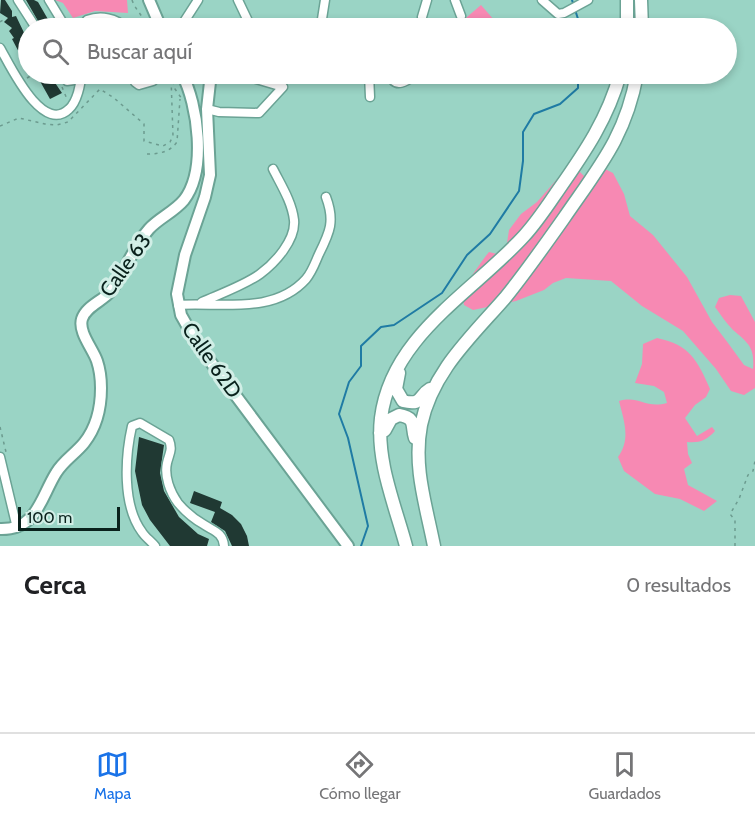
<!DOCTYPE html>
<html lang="es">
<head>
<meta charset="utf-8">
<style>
	:root { --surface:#fff; --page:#f6f6f6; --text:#202124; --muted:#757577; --line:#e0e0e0; --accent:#1a73e8 }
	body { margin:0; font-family:Cabin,sans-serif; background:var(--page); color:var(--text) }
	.scale { position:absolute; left:18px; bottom:15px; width:102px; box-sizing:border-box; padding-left:6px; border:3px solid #09211c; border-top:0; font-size:16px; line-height:21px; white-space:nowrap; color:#09211c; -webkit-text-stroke:4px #d1eee6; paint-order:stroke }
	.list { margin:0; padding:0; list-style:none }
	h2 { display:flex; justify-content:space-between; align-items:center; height:78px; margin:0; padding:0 24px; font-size:26px }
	h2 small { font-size:20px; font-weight:400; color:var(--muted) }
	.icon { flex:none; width:33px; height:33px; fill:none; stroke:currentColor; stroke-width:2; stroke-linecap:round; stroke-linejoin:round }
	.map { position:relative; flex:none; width:755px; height:546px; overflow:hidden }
	.search { position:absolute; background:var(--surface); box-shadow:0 3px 9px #0003; left:18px; right:18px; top:18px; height:66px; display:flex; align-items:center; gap:15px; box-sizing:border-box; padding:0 21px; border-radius:33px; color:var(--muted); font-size:22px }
	.sheet { height:186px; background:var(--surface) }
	nav { display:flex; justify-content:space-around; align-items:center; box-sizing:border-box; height:84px; border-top:2px solid var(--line); background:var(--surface); font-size:16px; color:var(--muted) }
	nav a { display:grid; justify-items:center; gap:3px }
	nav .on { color:var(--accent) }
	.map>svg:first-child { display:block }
	.green { fill:#f789b3 }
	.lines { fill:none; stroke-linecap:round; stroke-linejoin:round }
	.stream { stroke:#1f7ba4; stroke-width:2 }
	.building { fill:#203933 }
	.minor-casing { stroke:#6ba395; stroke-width:11 }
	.major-casing { stroke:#6ba395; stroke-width:14 }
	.highway-casing { stroke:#6ba395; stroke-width:15 }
	.path { stroke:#6c9b8f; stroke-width:1.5; stroke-dasharray:3 4.5; stroke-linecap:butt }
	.minor { stroke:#fff; stroke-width:8 }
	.major { stroke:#fff; stroke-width:10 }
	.highway { stroke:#fff; stroke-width:12 }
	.labels { text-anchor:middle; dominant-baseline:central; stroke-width:6; stroke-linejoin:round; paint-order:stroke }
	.street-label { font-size:21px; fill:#09211c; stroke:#d1eee6 }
</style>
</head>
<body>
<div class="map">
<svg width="755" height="546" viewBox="0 0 755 546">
	<rect width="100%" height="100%" fill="#9ad4c5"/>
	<path class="green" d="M55 0H127L128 13 95 11 73 18 63 3Z
		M481 5 501 28H465L460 23Z
		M597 165 613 173 624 194 630 216 653 235 687 277 712 322 728 343 744 365 753 369C755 347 748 343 733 330 726 323 721 315 715 307L719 298 730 295 741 296 755 322V388L744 395 731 391 716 369 683 331 642 306 611 281 566 278 553 283 544 290 516 301 473 310 464 305C464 302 462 299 462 295 462 288 484 258 489 252L505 256 509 230 521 214 537 202 565 170 576 168 588 180Z
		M657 338C690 345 697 360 710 389L706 397 695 405 685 418 697 436 712 427 715 431C706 441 699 443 687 442L688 454 692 463 684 469 688 485 717 501 704 511 680 499 655 494 624 471 618 457C631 439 624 421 619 401 639 395 645 409 667 403L664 392 654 386 635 383 642 364 643 344Z"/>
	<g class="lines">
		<path class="stream" d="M572 0 578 19 579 28
			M361 546 368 526 348 438 339 414 349 382 361 366V346L381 327 394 325 442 293 467 255 490 234 519 191 523 161V132L534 114 560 104 578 88V74"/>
	</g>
	<path class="building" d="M1 0H5L12 11V17L16 16 28 41V63L21 56 12 39 14 38 9 31 12 28 4 22 8 18 0 13Z
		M26 0H34L38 2 53 28H42Z
		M36 74H49L62 93 50 99Z
		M139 437 164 445 160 473 164 491 179 517 198 534 209 539 207 546H170L150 520 142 505 135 471Z
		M194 491 222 502 220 508 232 515 241 524 247 536 249 546H232L225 531 211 522 215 512 190 503Z"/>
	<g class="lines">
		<defs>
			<path id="minor" d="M18 0 36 28
				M49 0 66 28
				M238 0 248 21V28
				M455 0 461 16
				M542 0 558 14 564 13 588 0
				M322 19 325 0
				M82 28 87 20C101 15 116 18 126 28
				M180 28 198 0
				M423 28 422 17 427 0
				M0 48C10 65 42 135 69 109 77 102 81 84 81 74
				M63 74 67 81 81 79
				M133 74 135 82 139 85 153 81 158 74
				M369 74 370 97
				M390 74C395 90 407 81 417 74
				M207 109 219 112 259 113 283 87 256 79 252 74
				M202 302C220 294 245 285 260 274 275 263 296 240 294 220 292 202 281 185 273 169
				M178 305C220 302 274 315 306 279 312 272 315 263 319 254 330 232 335 221 326 197
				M0 457 17 528
				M155 546C151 541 145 537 142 532 122 505 125 457 132 426L140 423 169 440C173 450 169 454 167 463 164 476 170 492 178 503 184 510 194 519 203 524 213 531 223 532 224 546"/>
			<path id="major" d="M149 0 161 28
				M208 74 210 82 207 109 210 175 205 197 185 255 177 294 181 315 198 345 348 546
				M0 529C37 530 40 499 56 473 63 461 75 454 84 443 96 428 101 407 101 388 101 379 100 370 97 361 93 349 78 332 82 319 86 306 103 301 111 291 125 272 133 247 149 229 159 218 174 212 184 200 207 170 198 105 182 74"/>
			<path id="highway" d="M627 0V28
				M641 0 642 28
				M399 373 396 389 403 401C423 406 418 396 430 389
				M380 433 385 430 391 419 399 415C417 418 411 426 415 438
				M406 546C395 505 376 461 381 418 391 336 472 293 524 236 537 222 548 205 559 189 585 152 608 118 620 74
				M434 546C426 505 413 467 421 425 432 372 471 337 505 298 526 272 545 245 564 218 599 167 626 136 637 74"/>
		</defs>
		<use href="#minor" class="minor-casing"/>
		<use href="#major" class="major-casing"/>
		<use href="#highway" class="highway-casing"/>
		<path class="path" d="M132 0C136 11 145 18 148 28
			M0 22 3 20
			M171 74 175 89 182 99
			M27 78 34 74
			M288 83 299 74
			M62 87 67 99
			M0 126 19 118 45 124 57 125 68 122 100 89 114 98 144 124V141L163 146 170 142 173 136 171 77
			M147 154C159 154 170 152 177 142L180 99
			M0 427 6 452
			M735 546V520L730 514 739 499 748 475 753 471 755 461"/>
		<use href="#minor" class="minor"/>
		<use href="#major" class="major"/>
		<use href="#highway" class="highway"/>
	</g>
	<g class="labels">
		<g class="street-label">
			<text transform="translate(125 265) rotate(-55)">Calle 63</text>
			<text transform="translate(212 360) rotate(55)">Calle 62D</text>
		</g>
	</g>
</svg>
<div class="scale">100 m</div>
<div class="search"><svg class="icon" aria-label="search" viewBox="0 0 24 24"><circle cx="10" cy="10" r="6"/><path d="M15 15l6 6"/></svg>Buscar aquí</div>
</div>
<section class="sheet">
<h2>Cerca<small>0 resultados</small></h2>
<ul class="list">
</ul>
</section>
<nav>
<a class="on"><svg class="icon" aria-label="map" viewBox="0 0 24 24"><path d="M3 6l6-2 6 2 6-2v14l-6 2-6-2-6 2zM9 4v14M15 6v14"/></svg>Mapa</a>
<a><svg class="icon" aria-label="directions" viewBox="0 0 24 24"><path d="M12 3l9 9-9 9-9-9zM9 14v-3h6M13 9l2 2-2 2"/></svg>Cómo llegar</a>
<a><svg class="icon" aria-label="saved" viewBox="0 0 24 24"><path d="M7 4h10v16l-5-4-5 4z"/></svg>Guardados</a>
</nav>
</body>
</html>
